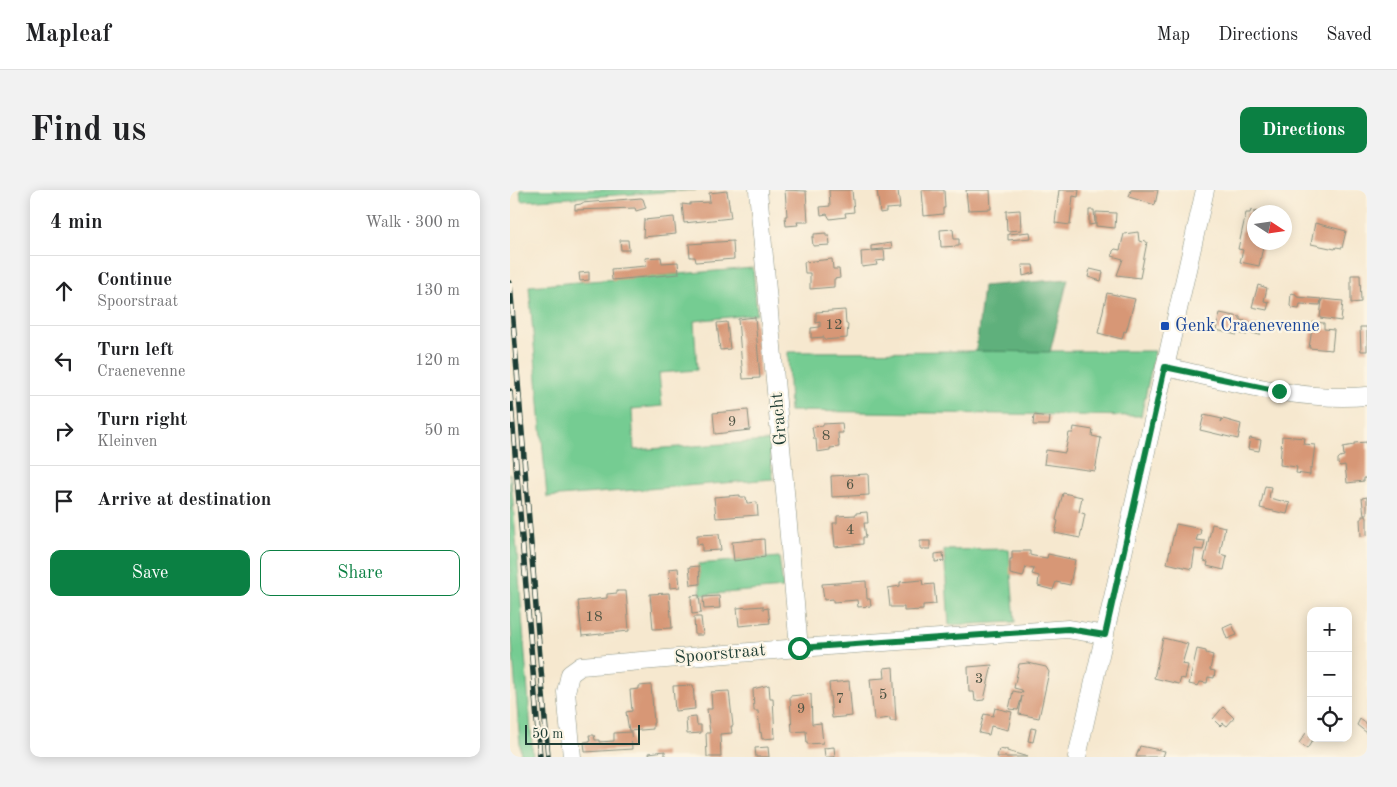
<!DOCTYPE html>
<html lang="en">
<head>
<meta charset="utf-8">
<style>
	:root { --surface:#fff; --page:#f2f2f2; --text:#202124; --muted:#757577; --line:#e0e0e0; --accent:#0b8043 }
	body { margin:0; font-family:"Old Standard TT",serif; background:var(--page); color:var(--text) }
	.controls { position:absolute; right:15px; bottom:15px; display:grid; overflow:hidden; border-radius:10px; box-shadow:0 2px 12px #0003 }
	.controls button { width:45px; height:45px; display:grid; place-items:center; padding:0; border:0; border-bottom:1px solid var(--line); background:var(--surface); color:var(--text); font:25px sans-serif }
	.compass { position:absolute; left:737px; top:15px; width:45px; height:45px; border-radius:50%; background:var(--surface); box-shadow:0 2px 12px #0003; rotate:102deg }
	.scale { position:absolute; left:15px; bottom:12px; width:115px; box-sizing:border-box; padding-left:5px; border:2px solid #1f3d34; border-top:0; font-size:14px; line-height:18px; white-space:nowrap; color:#1f3d34; -webkit-text-stroke:4px #fcf5e5; paint-order:stroke }
	.stop { position:absolute; width:15px; height:15px; margin:-11px; border:4px solid #0b8043; border-radius:50%; background:#fff }
	.stop.end { background:#0b8043; border-color:#fff; box-shadow:0 1px 5px #0008 }
	.list { margin:0; padding:0; list-style:none }
	h2 { display:flex; justify-content:space-between; align-items:center; height:65px; margin:0; padding:0 20px; font-size:21px }
	h2 small { font-size:16px; font-weight:400; color:var(--muted) }
	.list li { display:grid; grid-template-columns:32px 1fr auto; gap:15px; align-items:center; box-sizing:border-box; height:70px; padding:0 20px; border-top:1px solid var(--line) }
	.list b { display:block; font-size:19px; white-space:nowrap }
	.list p { margin:0; font-size:16px; white-space:nowrap; color:var(--muted) }
	.list em { font-size:16px; font-style:normal; color:var(--muted) }
	.actions { display:flex; gap:10px; padding:15px 20px }
	.actions a { flex:1; padding:11px 0; border:1px solid var(--accent); border-radius:10px; text-align:center; font-size:18px; color:var(--accent) }
	.actions .main { background:var(--accent); color:#fff }
	.icon { flex:none; width:28px; height:28px; fill:none; stroke:currentColor; stroke-width:2; stroke-linecap:round; stroke-linejoin:round }
	.map { position:relative; flex:none; width:857px; height:567px; overflow:hidden; border-radius:10px }
	header { display:flex; align-items:center; gap:30px; box-sizing:border-box; height:70px; padding:0 25px; background:var(--surface); border-bottom:1px solid var(--line) }
	header strong { font-size:24px }
	nav { display:flex; gap:28px; margin-inline-start:auto; font-size:18px }
	.intro { display:flex; align-items:center; justify-content:space-between; box-sizing:border-box; height:120px; padding:0 30px }
	h1 { margin:0; font-size:35px }
	.button { padding:12px 22px; border-radius:10px; background:var(--accent); color:#fff; font-size:18px; font-weight:700 }
	main { display:flex; gap:30px; padding:0 30px }
	aside { flex:1; background:var(--surface); border-radius:10px; box-shadow:0 2px 12px #0003 }
	.map>svg:first-child { display:block }
	.green { fill:#74cc92; stroke:#4a8463 }
	.forest { fill:#5fb07c; stroke:#3f7658 }
	.building { fill:#d79776 }
	.lines { fill:none; stroke-linecap:round; stroke-linejoin:round }
	.minor-casing { stroke:#8a9282; stroke-width:19 }
	.minor { stroke:#fff; stroke-width:18 }
	.rail-casing { stroke:#1f3d34; stroke-width:5.5 }
	.rail { stroke:#fcf5e5; stroke-width:4; stroke-dasharray:11; stroke-linecap:butt }
	.route { stroke:#0b8043; stroke-width:6 }
	.transit-dot { fill:#1a4fb4; stroke:#fcf5e5; stroke-width:2 }
	.labels { text-anchor:middle; dominant-baseline:central; stroke-width:4.5; stroke-linejoin:round; paint-order:stroke }
	.number-label { font-size:15px; fill:#4d5444 }
	.transit-label { font-size:18px; fill:#164399; stroke:#fcf5e5; text-anchor:start }
	.street-label { font-size:18px; fill:#1f3d34; stroke:#fcf5e5 }
</style>
</head>
<body>
<header>
<strong>Mapleaf</strong>
<nav><a>Map</a><a>Directions</a><a>Saved</a></nav>
</header>
<div class="intro"><h1>Find us</h1><a class="button">Directions</a></div>
<main>
<aside>
<h2>4 min<small>Walk · 300 m</small></h2>
<ul class="list">
<li><svg class="icon" aria-label="ahead" viewBox="0 0 24 24"><path d="M12 20V5M6 11l6-6 6 6"/></svg><div><b>Continue</b><p>Spoorstraat</p></div><em>130 m</em></li>
<li><svg class="icon" aria-label="left" viewBox="0 0 24 24"><path d="M17 20v-9H6M10 6l-5 5 5 5"/></svg><div><b>Turn left</b><p>Craenevenne</p></div><em>120 m</em></li>
<li><svg class="icon" aria-label="right" viewBox="0 0 24 24"><path d="M7 20v-9h11M14 6l5 5-5 5"/></svg><div><b>Turn right</b><p>Kleinven</p></div><em>50 m</em></li>
<li><svg class="icon" aria-label="arrive" viewBox="0 0 24 24"><path d="M6 21V4h12l-3 4 3 4H6"/></svg><div><b>Arrive at destination</b></div></li>
</ul>
<div class="actions"><a class="main">Save</a><a>Share</a></div>
</aside>
<div class="map">
<svg width="857" height="567" viewBox="0 0 857 567">
	<rect width="100%" height="100%" fill="#fcf5e5"/>
	<filter id="ink" filterUnits="userSpaceOnUse"><feTurbulence type="fractalNoise" baseFrequency=".02" numOctaves="2"/><feDisplacementMap in="SourceGraphic" scale="10" xChannelSelector="R" yChannelSelector="G"/><feConvolveMatrix kernelMatrix="1 2 1 2 8 2 1 2 1" color-interpolation-filters="sRGB"/></filter>
	<filter id="wash" filterUnits="userSpaceOnUse"><feTurbulence type="fractalNoise" baseFrequency=".0096" numOctaves="4" result="noise"/><feDisplacementMap in="SourceGraphic" scale="20" xChannelSelector="R" yChannelSelector="G"/><feGaussianBlur stdDeviation="1.12" result="paint"/><feColorMatrix in="noise" values="0 0 0 0 0 0 0 0 0 0 0 0 0 0 0 0 0 1.4 0 .05"/><feComposite in="paint" operator="in"/></filter>
	<g filter="url(#wash)">
		<rect width="100%" height="100%" fill="#f6e8cf"/>
		<path class="green" d="M10 0H186L11 11Z
			M243 78 247 124 184 131 187 180 149 183 152 216 122 219 124 260 259 251 263 289 37 307 19 96Z
			M466 161H645L631 226 280 221 278 162Z
			M0 283 3 310 23 567H11L0 427Z
			M499 359 505 432 439 435 434 360Z
			M269 367 273 398 191 405 188 374Z"/>
		<path class="forest" d="M558 89 540 162 466 161 473 96Z"/>
		<g id="blocks">
			<path class="building" d="M275 0 296 1 298 32H287L288 35 276 36 275 26H277Z
				M319 0H342L344 22 335 23 336 27 320 29 317 24 311 25 310 17 320 16Z
				M367 0H388L390 18 376 19V22L370 23Z
				M412 0H434L435 18H433V24L414 26Z
				M456 0H480L481 19 458 20Z
				M549 0H569L568 7 563 6 560 35 545 33Z
				M621 0H648L645 15 619 7Z
				M217 1 221 28 174 33 172 14 180 15V13L200 12 199 3Z
				M131 8 133 9 136 18 126 21 125 18 65 20V15L71 14 72 13Z
				M510 20 511 40 497 41 496 21Z
				M579 20H584L585 34 579 35Z
				M741 20 751 22H744V52H752L753 57 749 76 730 72 733 60 728 59 736 23H740Z
				M586 22 606 23 605 38 586 36Z
				M164 27 166 44 133 47 134 30Z
				M805 33 836 41 832 58 826 57 825 59 801 54Z
				M443 39 444 49H449V56L431 57 430 40Z
				M520 42 521 48 498 50V44Z
				M628 42 629 51 632 52 634 50 637 52 630 88 607 85 613 69 602 66 603 61 605 59 610 60 614 44Z
				M316 43V46H319L320 55 303 56 302 47H304V44Z
				M110 50H118L119 60H111Z
				M223 51 224 69 186 72 185 67H180L179 54Z
				M381 53 382 58 361 60V56Z
				M374 60 375 70 366 71 367 75 352 77 351 62Z
				M151 67 152 73 168 72 169 84 102 90 101 79 136 76 135 68Z
				M322 69 323 79H329L330 88 324 89V97L300 99V83H295L294 72Z
				M512 75H523L524 83 513 86Z
				M580 79 593 82 591 91 578 87Z
				M79 82V90L70 91 69 83Z
				M841 85H850L851 112 841 113Z
				M748 95 757 98 754 111 759 112 757 120 742 117Z
				M597 103 625 109 616 142 614 141 612 149 588 143Z
				M781 103 786 104 787 107 811 109 810 115 790 114 789 119 782 118 780 116Z
				M812 109 833 111 831 131 810 128Z
				M335 120 336 134H338L337 148 314 150V147L301 148V138L310 137V132L306 133V122Z
				M710 123 730 127V130L740 132 739 135 751 136 750 145 738 142 737 145 727 143V145L706 140Z
				M245 127 250 188 233 189 228 129Z
				M217 132 220 159 210 160 207 133Z
				M803 132 814 133V139L824 140 822 160 799 158Z
				M850 137H857V161H851Z
				M238 220 240 240 205 244 203 223Z
				M524 225 540 227 539 235H523Z
				M694 225 712 229 711 232 713 229 731 234 728 249 690 240Z
				M332 233 333 243H328L329 257 320 258V260L307 262 306 249H304L302 237 313 236V234Z
				M564 237 583 240 582 246 591 248 585 281 534 274 536 260 555 263 559 243H563Z
				M772 246 795 248 794 254 805 255 802 278H800V285L786 283 787 277 770 275Z
				M740 248 751 250 749 261 738 259Z
				M857 252V288H854V291L837 293 835 275 830 276 828 274V269L830 267 834 266 833 257 844 255V253Z
				M358 284 359 305 322 307 321 286Z
				M755 296 761 297 759 308 780 313 777 324 750 318Z
				M553 303 572 307 569 322 575 324 570 348 545 343 548 331 546 330Z
				M230 305V307H236L237 313 247 312 248 325 206 328 204 307Z
				M857 307V325H854L852 308Z
				M357 322 358 333H354L356 347H353V354L325 357 323 333H327V326L346 325V323Z
				M852 326H856L857 328V345L851 346 850 329H852Z
				M666 334 691 339 690 345H688L686 350 695 351 693 360 685 359 682 379 657 373Z
				M702 334 715 337 710 364 717 366 714 380 697 376 698 372 694 371Z
				M209 344 211 360 192 361V354L187 355V345Z
				M254 349 255 367 224 371 222 352Z
				M410 351H420V359H410Z
				M502 361H520V365L524 366 537 368 538 364 565 370 560 395 546 392 543 400 528 396 529 386 522 384 524 379 516 377 513 387 500 384V369H502Z
				M433 363 434 371 425 372V364Z
				M189 376 190 394 181 395 179 377Z
				M168 378 170 397 160 398 159 379Z
				M412 390 413 395 424 394 426 414 413 415V420L394 421V417H380L378 398 390 396V392Z
				M356 391 357 409H360L361 416 348 417 347 410 323 412V409L314 410 312 394Z
				M107 401H116L119 441 72 446 68 411 97 408V404L107 403Z
				M159 403 162 438 143 439 140 404Z
				M189 405 191 423 182 424 181 406Z
				M209 406 210 418 194 419 193 407Z
				M253 416V419L258 418 260 433 229 436 227 418Z
				M184 427H191L193 445H185Z
				M722 434 727 445 717 449 713 438Z
				M653 448 678 454 672 474 678 475 675 489 671 488 669 494 644 488Z
				M687 459 696 461V463L703 465 700 480 705 481 704 488 698 487 697 493 690 492 688 496 679 494Z
				M518 473 536 477 539 482 529 528 509 524 512 506 508 520 499 519 503 501 513 503 512 500 504 498 509 474Z
				M482 475 474 510 465 511 464 502H459L458 477Z
				M383 477 386 531H380V528L364 530 360 489 375 488 374 478Z
				M339 491 342 526 322 528 319 493Z
				M141 495 144 533H143V539L119 541 116 522 122 521 120 500 129 499V496Z
				M183 495 185 519 165 521 163 496Z
				M259 495 260 508H263L265 548 252 549 251 542 250 543 248 521H244L243 499Z
				M219 501 223 536H221L222 543 210 544 211 567H197L196 543H200L197 519H202L201 502Z
				M301 504 302 534 311 533 313 553 297 554 296 541 282 542 280 506Z
				M713 517 724 528 717 536 713 533 710 536 703 529Z
				M485 518 502 522 498 540 481 536 479 545 469 543 474 524 483 526Z
				M186 527 187 535H191V543L177 544 176 528Z
				M850 529 857 534V543L847 535Z
				M521 538 526 539 523 552 518 551Z
				M121 542 122 559 75 562 74 552 80 551 79 545H84L85 550H89V552L104 551V543Z
				M796 543 801 548H804L797 559 789 553Z
				M630 556 655 561 653 567H626Z
				M258 557 259 567H246L245 558Z
				M324 557 325 567H315L314 558Z
				M489 559 495 560V559H497V561L518 567H487Z
				M155 561V567H140L139 563Z"/>
		</g>
	</g>
	<g filter="url(#ink)">
		<use href="#blocks" fill-opacity="0" stroke="#8a9282" stroke-width="1"/>
		<g class="lines">
			<defs>
				<path id="minor" d="M248 0 289 458
					M655 177C721 191 789 212 857 206
					M62 567 56 502 60 484 71 476 289 458 558 439 595 445
					M567 567 695 0"/>
			</defs>
			<use href="#minor" class="minor-casing"/>
			<use href="#minor" class="minor"/>
			<defs>
				<path id="rail" d="M0 93 38 567
					M0 201 30 567"/>
			</defs>
			<use href="#rail" class="rail-casing"/>
			<use href="#rail" class="rail"/>
		</g>
	</g>
	<g class="lines" filter="url(#ink)">
		<path class="route" d="M289 458 558 439 595 445 655 177 769 201"/>
	</g>
	<rect class="transit-dot" x="650" y="131" width="10" height="10" rx="2.5"/>
	<g class="labels">
		<g class="number-label">
			<text x="324" y="135">12</text>
			<text x="222" y="232">9</text>
			<text x="316" y="246">8</text>
			<text x="340" y="295">6</text>
			<text x="340" y="340">4</text>
			<text x="84" y="427">18</text>
			<text x="469" y="489">3</text>
			<text x="373" y="505">5</text>
			<text x="330" y="509">7</text>
			<text x="291" y="519">9</text>
		</g>
		<g class="transit-label">
			<text x="665" y="136">Genk Craenevenne</text>
		</g>
		<g class="street-label">
			<text transform="translate(269 229) rotate(-95)">Gracht</text>
			<text transform="translate(210 464) rotate(-5)">Spoorstraat</text>
		</g>
	</g>
</svg>
<div class="controls">
<button>+</button>
<button>−</button>
<button><svg class="icon" aria-label="locate" viewBox="0 0 24 24"><circle cx="12" cy="12" r="6"/><path d="M12 2v4M12 18v4M2 12h4M18 12h4"/></svg></button>
</div>
<svg class="compass" viewBox="-18 -18 36 36"><path d="M0-13l5 13h-10z" fill="#e53935"/><path d="M0 13l5-13h-10z" fill="#757577"/></svg>
<div class="scale">50 m</div>
<div class="stop" style="left:289px;top:458px"></div>
<div class="stop end" style="left:769px;top:201px"></div>
</div>
</main>
</body>
</html>
